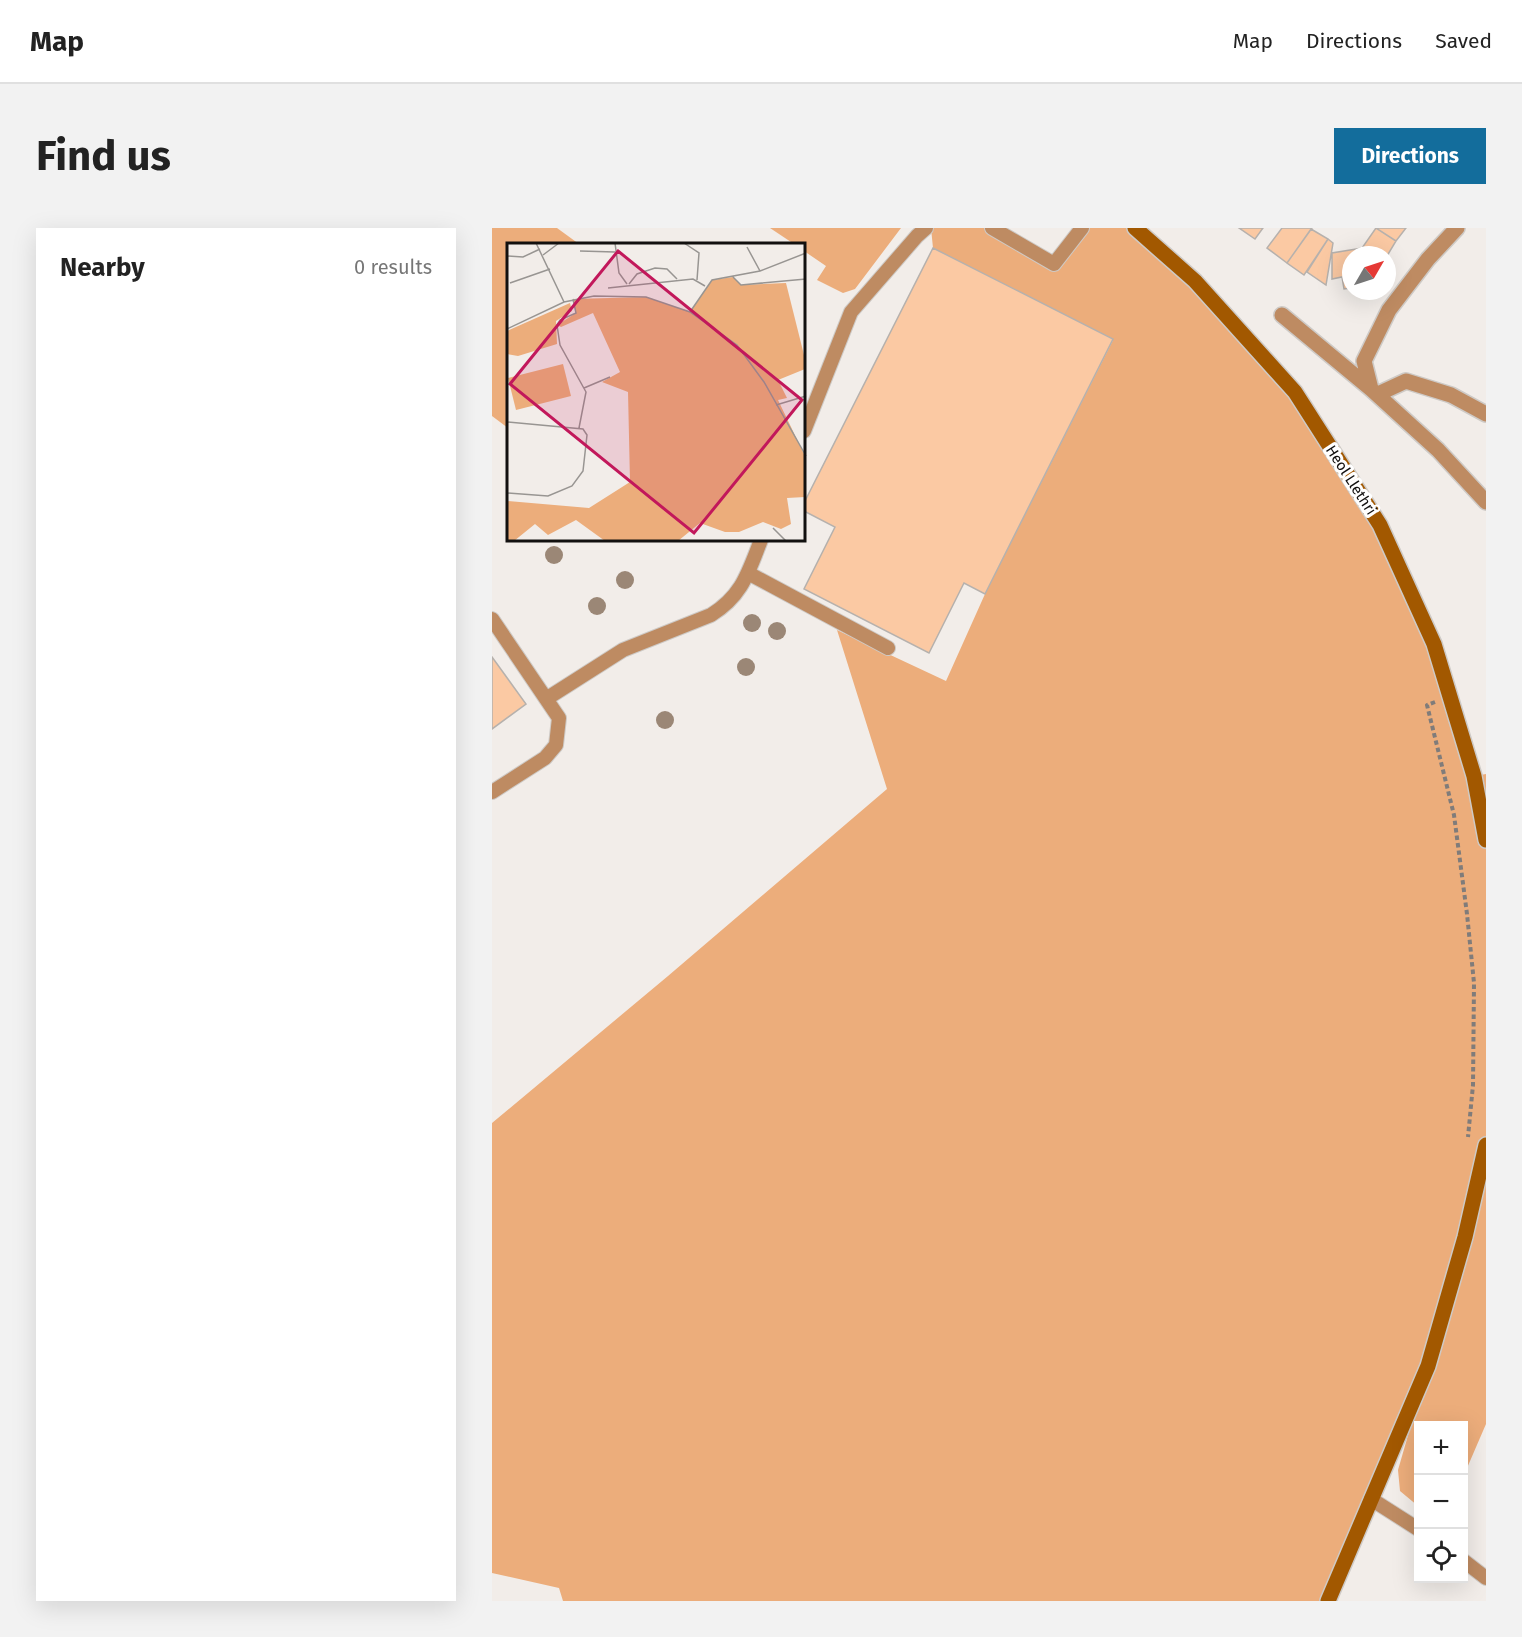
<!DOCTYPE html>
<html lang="en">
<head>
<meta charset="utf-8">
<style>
	:root { --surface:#fff; --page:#f2f2f2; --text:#222; --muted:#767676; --line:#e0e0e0; --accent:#136d9c }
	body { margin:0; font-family:"Fira Sans",sans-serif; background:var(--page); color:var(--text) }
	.controls { position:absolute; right:18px; bottom:18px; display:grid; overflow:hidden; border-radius:0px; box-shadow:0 6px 24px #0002 }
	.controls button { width:54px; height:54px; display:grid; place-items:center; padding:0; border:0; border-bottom:2px solid var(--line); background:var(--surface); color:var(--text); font:30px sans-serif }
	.compass { position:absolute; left:850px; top:18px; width:54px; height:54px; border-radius:50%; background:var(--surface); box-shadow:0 6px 24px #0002; rotate:51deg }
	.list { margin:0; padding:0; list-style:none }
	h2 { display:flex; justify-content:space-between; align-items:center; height:78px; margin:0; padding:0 24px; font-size:26px }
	h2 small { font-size:20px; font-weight:400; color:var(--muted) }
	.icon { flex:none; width:33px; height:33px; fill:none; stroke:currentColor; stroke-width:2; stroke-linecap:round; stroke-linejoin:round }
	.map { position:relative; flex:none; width:994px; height:1373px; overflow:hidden; border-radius:0px }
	header { display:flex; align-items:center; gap:36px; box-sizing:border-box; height:84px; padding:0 30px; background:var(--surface); border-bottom:2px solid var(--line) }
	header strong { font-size:28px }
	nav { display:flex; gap:33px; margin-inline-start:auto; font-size:21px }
	.intro { display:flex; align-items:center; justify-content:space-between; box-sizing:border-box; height:144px; padding:0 36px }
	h1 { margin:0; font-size:42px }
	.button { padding:15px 27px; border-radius:0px; background:var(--accent); color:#fff; font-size:21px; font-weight:700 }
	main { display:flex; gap:36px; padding:0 36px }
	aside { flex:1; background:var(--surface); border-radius:0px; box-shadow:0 6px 24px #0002 }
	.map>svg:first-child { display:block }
	.green { fill:#ecad7b }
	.building { fill:#fbc9a3; stroke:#b6b1ad; stroke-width:1.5 }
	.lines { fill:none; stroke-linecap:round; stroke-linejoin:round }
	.lane-casing { stroke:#cecac6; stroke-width:16 }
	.street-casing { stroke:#cecac6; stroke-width:18 }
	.secondary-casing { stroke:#cecac6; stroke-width:18 }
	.path { stroke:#807c7a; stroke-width:4; stroke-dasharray:4.5 3; stroke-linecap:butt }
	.lane { stroke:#be8b62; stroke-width:14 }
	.street { stroke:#be8b62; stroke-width:15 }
	.secondary { stroke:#a25800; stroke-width:15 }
	.tree { fill:#9b8776 }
	.labels { text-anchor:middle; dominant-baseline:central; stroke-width:6; stroke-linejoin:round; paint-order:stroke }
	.street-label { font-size:15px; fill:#12100f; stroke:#fff }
	.inset-road { fill:none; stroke:#989592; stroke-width:1.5 }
	.view { fill:#c2185b; fill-opacity:0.15; stroke:#c2185b; stroke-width:3 }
	.inset-edge { fill:none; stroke:#12100f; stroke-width:3 }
</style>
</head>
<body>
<header>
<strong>Map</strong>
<nav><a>Map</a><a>Directions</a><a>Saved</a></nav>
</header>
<div class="intro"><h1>Find us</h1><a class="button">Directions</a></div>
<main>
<aside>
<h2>Nearby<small>0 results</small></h2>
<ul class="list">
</ul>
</aside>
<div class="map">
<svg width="994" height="1373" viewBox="0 0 994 1373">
	<rect width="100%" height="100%" fill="#f2ede9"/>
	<path class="green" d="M0 0H65L87 16H16V200L0 188Z
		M278 0H409L363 61 351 65 325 52 334 38 312 23V16H302Z
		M439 0H500L562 36 591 0H643L803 164 888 297 958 469 983 548 994 546V1196L972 1247V1198H926V1278L908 1263 906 1242 934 1145 836 1373H71L67 1360 0 1345V895L176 748 395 561 345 402 454 453 493 366 621 112 441 20Z"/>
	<path class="building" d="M747 0H771L763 11Z
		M790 0H820L795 35 775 20Z
		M884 0 904 13 895 28 889 26 888 27H880L870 20Z
		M884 0H914L904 13Z
		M819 1 836 11 812 47 795 35Z
		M836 11 841 15 834 57 815 44Z
		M441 20 621 111 493 366 472 355 437 425 312 361 343 299 312 283V275Z
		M870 20 872 27H859V60L852 61 850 49 840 51V25Z
		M0 429 34 476 0 501Z"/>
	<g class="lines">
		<defs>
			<path id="lane" d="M500 0 562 36 590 0
				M312 203 359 84 425 8 434 0
				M256 345 396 420
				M0 391 67 490 64 517 53 530 0 564
				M54 471 131 422 219 387C250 368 256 345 269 312
				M879 1271 926 1301
				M972 1333 994 1350"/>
			<path id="street" d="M790 87 879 161 946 222 994 274
				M879 161 872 133 897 82 936 31 965 0
				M886 166 914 153 959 167 994 186"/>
			<path id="secondary" d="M643 0 703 53 803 164 888 297 942 416 982 548 994 612
				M836 1373 936 1138 973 1009 994 917"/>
		</defs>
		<use href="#lane" class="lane-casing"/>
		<use href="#street" class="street-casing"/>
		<use href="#secondary" class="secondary-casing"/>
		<path class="path" d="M943 474 935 477 962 587 975 686 982 755 981 857 976 909"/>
		<use href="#lane" class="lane"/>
		<use href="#street" class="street"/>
		<use href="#secondary" class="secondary"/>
	</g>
	<g class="tree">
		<circle cx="62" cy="327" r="9"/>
		<circle cx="133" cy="352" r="9"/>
		<circle cx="105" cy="378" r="9"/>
		<circle cx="260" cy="395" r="9"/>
		<circle cx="285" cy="403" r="9"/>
		<circle cx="254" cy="439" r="9"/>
		<circle cx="173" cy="492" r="9"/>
	</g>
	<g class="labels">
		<g class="street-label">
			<text transform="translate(859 252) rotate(57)">Heol Llethri</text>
		</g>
	</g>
	<g transform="translate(15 15)">
		<rect width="298" height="298" fill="#f2ede9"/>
		<path d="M226 34 234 42 279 40 299 120 298 126 271 137 280 155 271 157 298 213V254L280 255 284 281 274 286 256 279 232 289H218L193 280 171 298H98L69 277 41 292 28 281 7 298H0V258L82 265 123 239 121 149 95 139 113 129 86 70 54 84 50 82 69 70 66 56 139 54 183 69 205 37ZM63 60 65 68 49 78 50 101 11 113 0 111V88ZM56 121 64 153 9 167 1 135Z" fill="#ecad7b"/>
		<path class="inset-road" d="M29 0 57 59M108 0 112 30 120 41M177 0 192 10 190 37M240 4 253 28M73 8 108 9M36 12 52 0M0 13 16 14 33 6M226 34 234 42 299 36M3 40 43 26M122 41 130 31 148 25 160 26 170 36M101 45 186 36 198 43M66 56 69 70 53 77 50 82 53 102 79 149 72 185M183 69 205 37 253 28 299 10M0 86 57 59 87 53 139 54 183 69 230 102 257 139 299 213M77 145 103 134M269 162 299 153M0 179 76 186 80 192 76 228 65 243 41 253 0 250M266 285 279 298"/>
		<path class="view" d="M111 8 295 157 187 290 3 141Z"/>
		<rect width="298" height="298" class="inset-edge"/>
	</g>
</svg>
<div class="controls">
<button>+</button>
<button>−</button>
<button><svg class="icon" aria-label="locate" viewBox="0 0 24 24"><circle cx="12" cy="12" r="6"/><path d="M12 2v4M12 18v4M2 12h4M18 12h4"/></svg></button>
</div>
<svg class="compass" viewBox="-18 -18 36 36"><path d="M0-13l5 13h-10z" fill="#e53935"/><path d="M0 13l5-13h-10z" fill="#767676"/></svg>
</div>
</main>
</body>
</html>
